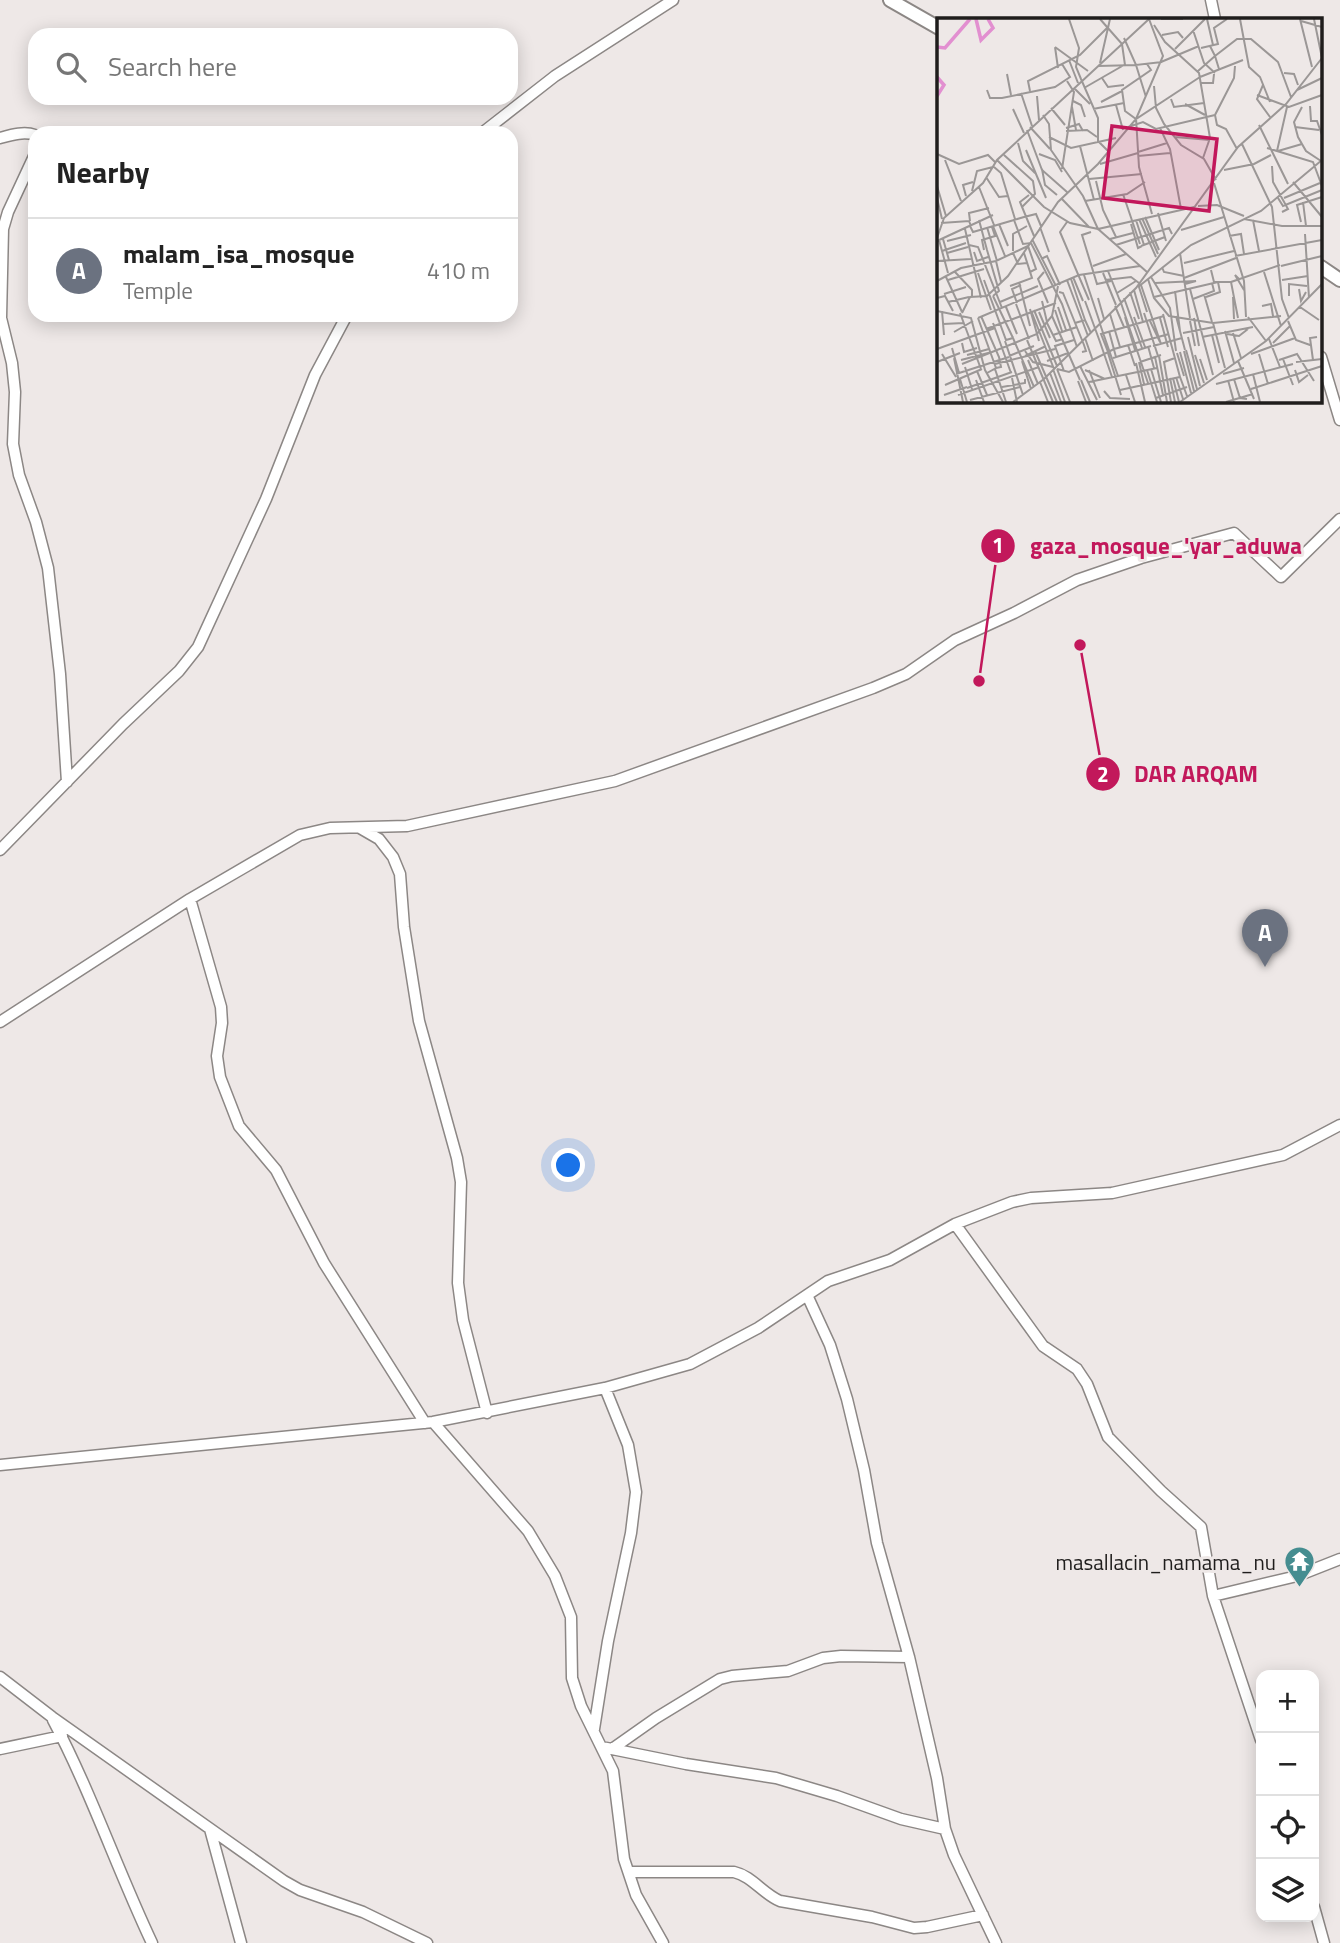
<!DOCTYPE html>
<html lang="en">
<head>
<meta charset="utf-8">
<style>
	:root { --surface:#fff; --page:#f2f2f2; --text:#222; --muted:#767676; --line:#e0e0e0; --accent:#111827 }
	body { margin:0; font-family:"Titillium Web",sans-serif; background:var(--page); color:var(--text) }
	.controls { position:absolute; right:21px; bottom:21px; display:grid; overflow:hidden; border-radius:14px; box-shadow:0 4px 18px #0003 }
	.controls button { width:63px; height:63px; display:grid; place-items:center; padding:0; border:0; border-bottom:2px solid var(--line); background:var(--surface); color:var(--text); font:35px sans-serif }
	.you { position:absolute; left:569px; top:1166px; width:24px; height:24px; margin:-18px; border:5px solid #fff; border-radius:50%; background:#1a73e8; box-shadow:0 0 0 10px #1a73e833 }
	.badge { display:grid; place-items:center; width:46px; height:46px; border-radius:50%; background:var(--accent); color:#fff; font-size:23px; font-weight:700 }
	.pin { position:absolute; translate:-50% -58px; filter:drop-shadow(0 2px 4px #0008) }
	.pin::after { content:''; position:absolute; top:37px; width:24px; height:21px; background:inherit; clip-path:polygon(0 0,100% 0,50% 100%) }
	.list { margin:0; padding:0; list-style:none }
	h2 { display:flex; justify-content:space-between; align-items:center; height:91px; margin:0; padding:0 28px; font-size:30px }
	h2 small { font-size:23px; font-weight:400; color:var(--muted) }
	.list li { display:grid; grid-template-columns:46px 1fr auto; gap:21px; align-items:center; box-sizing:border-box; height:105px; padding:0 28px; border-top:2px solid var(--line) }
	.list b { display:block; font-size:26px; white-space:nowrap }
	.list p { margin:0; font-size:23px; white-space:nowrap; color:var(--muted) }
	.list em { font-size:23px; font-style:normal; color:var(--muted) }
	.icon { flex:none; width:38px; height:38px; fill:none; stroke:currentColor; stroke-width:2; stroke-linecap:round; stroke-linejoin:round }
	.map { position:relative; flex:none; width:1340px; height:1943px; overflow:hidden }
	.search { position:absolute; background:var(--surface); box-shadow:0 4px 18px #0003; left:28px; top:28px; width:490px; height:77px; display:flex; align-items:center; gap:18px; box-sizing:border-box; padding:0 24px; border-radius:21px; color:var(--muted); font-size:26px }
	.panel { position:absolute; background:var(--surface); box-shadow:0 4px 18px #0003; left:28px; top:126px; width:490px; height:196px; border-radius:21px }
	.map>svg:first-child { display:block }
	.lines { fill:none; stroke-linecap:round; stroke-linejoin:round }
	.street-casing { stroke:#8c8785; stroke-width:13 }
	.secondary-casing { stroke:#8c8785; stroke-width:16 }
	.street { stroke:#fff; stroke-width:10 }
	.secondary { stroke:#fff; stroke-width:12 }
	.labels { text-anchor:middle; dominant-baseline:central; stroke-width:6; stroke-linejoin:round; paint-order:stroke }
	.poi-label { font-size:21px; fill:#1f1d1c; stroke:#eee8e7; text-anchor:end }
	.inset-river { fill:none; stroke:#e28fd0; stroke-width:3.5 }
	.inset-road { fill:none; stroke:#9b9796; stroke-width:2 }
	.view { fill:#c2185b; fill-opacity:0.15; stroke:#c2185b; stroke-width:3.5 }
	.inset-edge { fill:none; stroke:#1f1d1c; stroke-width:3.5 }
	.leader { fill:none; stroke:#c2185b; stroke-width:2.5 }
	.callout-dot { fill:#c2185b; stroke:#eee8e7; stroke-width:2.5 }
	.mark-label { font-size:21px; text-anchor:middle; font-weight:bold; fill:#fff }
	.callout-label { font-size:23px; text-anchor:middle; font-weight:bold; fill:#c2185b; stroke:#eee8e7; stroke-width:6; stroke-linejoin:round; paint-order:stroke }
</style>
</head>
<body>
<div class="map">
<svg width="1340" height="1943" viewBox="0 0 1340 1943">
	<rect width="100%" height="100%" fill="#eee8e7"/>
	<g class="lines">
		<defs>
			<path id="street" d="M1211 0 1215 19
				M482 133 555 76 673 0
				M0 138C11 135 24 131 35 135
				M35 154 8 212 3 229 1 318 12 363 15 392 13 444 19 475 36 522 48 568 60 674 67 782
				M1321 357 1340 420
				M360 828 379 839 393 857 400 874 404 927 419 1021 457 1158 461 1182 458 1283 463 1320 487 1413
				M0 850 123 724 179 671 198 647 266 499 315 375 347 315
				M190 899 221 1007 222 1023 217 1056 220 1077 239 1126 276 1170 324 1263 425 1423
				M0 1022 190 899 300 835 330 828 407 826 615 781 873 688 906 674 955 640 1014 613 1077 580 1141 558 1234 533 1281 577 1340 519
				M955 1224 1043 1346 1077 1369 1087 1384 1108 1437 1161 1491 1201 1527 1213 1596 1261 1740
				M807 1295 830 1345 847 1399 864 1470 877 1543 909 1657 937 1778 945 1829 954 1855 996 1943
				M433 1422 528 1531 555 1576 571 1617 572 1678 581 1706 613 1771 624 1859 636 1895 663 1943
				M0 1465 433 1422 605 1388 690 1364 758 1328 828 1281 890 1260 955 1224 1012 1202 1031 1198 1112 1193 1283 1155 1340 1125
				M1213 1596 1297 1576 1340 1559
				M0 1677 52 1717 284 1881 300 1890 363 1912 427 1943
				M53 1720C91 1792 117 1869 152 1943
				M594 1729 608 1641 631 1533 636 1492 628 1445 605 1388
				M602 1747 686 1764 776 1778 837 1796 901 1819 945 1829
				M0 1749 62 1736
				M612 1749 656 1718 720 1679 732 1676 788 1671 823 1658 841 1656 909 1657
				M210 1829 241 1943
				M629 1872H734C752 1876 763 1894 780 1901L872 1917 914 1928 927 1927 983 1915
				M1314 1907 1324 1943"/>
			<path id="secondary" d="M890 0 939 28
				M1321 267 1340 280"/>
		</defs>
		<use href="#street" class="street-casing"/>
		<use href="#secondary" class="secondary-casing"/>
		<use href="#street" class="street"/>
		<use href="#secondary" class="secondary"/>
	</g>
	<defs>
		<symbol id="temple-pin" viewBox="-11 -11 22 30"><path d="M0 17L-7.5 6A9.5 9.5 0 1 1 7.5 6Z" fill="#458d90" stroke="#eee8e7"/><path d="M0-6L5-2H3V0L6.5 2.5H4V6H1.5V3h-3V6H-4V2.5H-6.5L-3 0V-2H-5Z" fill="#fff"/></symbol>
	</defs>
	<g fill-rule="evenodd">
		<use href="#temple-pin" x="1282" y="1544" width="35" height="47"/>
	</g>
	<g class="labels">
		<g class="poi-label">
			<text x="1276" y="1562">masallacin_namama_nu</text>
		</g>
	</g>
	<g transform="translate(937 18)">
		<rect width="385" height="385" fill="#eee8e7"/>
		<path class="inset-river" d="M39 1 44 22 56 10 51 1M0 29 8 30 33 1M0 59 7 67 0 78"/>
		<path class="inset-road" d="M132 1 142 30 139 49 144 61M163 1 185 26 188 47M224 1H246M270 1 276 27M303 1 312 49 323 59 333 84M363 1 375 49M377 1 385 40M364 3 385 9M217 7 228 24 262 55 273 120 266 140M256 12 267 45 278 55M225 17 241 14 246 20M187 20 199 47 225 44M273 28 278 38 300 21H314L341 44 354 79M118 29 151 53M118 29 121 50M264 30 281 26 277 10 290 1M238 31 268 1M132 42 141 65M224 44 262 28M163 45 173 1M210 46 214 52 185 72 188 93 199 101 263 59M161 48 199 47 209 79M298 48 297 60 278 97 280 107 289 111 300 131M261 53 278 38 282 51M347 55 357 56 361 67M70 56 74 77M263 59 306 42M165 60 171 69 187 67M144 61 161 100V123L171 133M264 65H276L277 56M326 67 320 81 333 99M217 68 219 90 227 106 244 127 267 141 279 162M137 70 153 86M147 70 187 47M50 72 53 80H65L118 69 133 59 125 46M360 72 385 60M93 73 91 63 143 37 170 10M84 75 95 108M320 77 352 89 385 77M100 78 102 102M234 81 237 89 267 85M136 83 144 87 148 99M164 84 185 73M248 86 268 97M179 87 186 112M373 88 374 103H380L385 117M135 89 139 112M365 89 357 104 361 119 369 133 384 143M114 90 128 107M76 91 87 115M156 91 187 85M106 97 112 106 114 132 146 178 161 211 257 189M199 100 202 149 215 196M322 107 351 166M93 109 113 131M191 109 206 104 219 111 278 97M358 109 382 112M129 110 142 106 146 113M223 110 233 131 244 191M90 112 105 152 130 174M129 113 150 112 160 119M112 119 134 130 179 120M238 119 273 122M81 125 86 143 98 155M305 126 335 189 345 281 352 300M143 128 157 182M330 130 376 144 385 168M89 132 109 180M340 133 350 89M341 133 365 126M201 134 230 125M0 136 22 146 51 137 58 144M102 136 118 142 125 154M67 137 96 163 98 176 85 189M201 138 233 135M8 142 24 183M60 142 107 189 133 205 161 211 210 254M163 146 201 135M335 148 336 164 351 191 345 194M57 149 64 155 78 201M105 151 108 167 120 177M125 151 137 74 130 63M287 152 317 146 334 137M49 159 62 179 71 178M152 161 205 156M159 163 166 192 179 219M356 164 385 199M277 165 307 263 309 299M0 168 9 198M42 169 57 207M35 173 40 153 56 149M186 176 203 226M92 177 83 184 97 218M29 178 26 167 36 164M0 180 5 201M124 180 152 209M341 180 346 188 385 172M347 180 383 165M148 183 190 176 208 164M366 184 369 208M261 188 280 187 307 198M221 195 229 223M87 199 77 202 86 226 94 225 125 286 140 329M87 199 99 196 104 208M208 199 222 232M205 200 221 236M202 201 219 239M307 201 345 208H385M42 202 50 232M199 202 207 227M316 202 322 233M33 203 32 195 52 190M130 204 123 214 152 282M364 204 360 187 385 179M4 205 32 203 34 208M62 206 71 228M194 206 201 230 205 228M33 208 36 214 77 202M56 208 68 238M50 209 60 243M103 209 112 234M28 211 44 280M244 212 287 199M154 214 145 217 160 266 174 263M368 216 372 280M292 218 304 216 307 236M0 220 7 200 46 165 60 142 212 1M6 221 12 242M95 221 119 268M173 221 196 215M2 222 11 255M0 223 56 197M10 223 34 217M32 227 41 229 65 290M179 227 232 210 235 216M204 228 228 219M47 232 45 222 58 218 55 209M50 232 62 273 56 278M5 233 29 225M76 233V216L90 208M37 234 40 243 51 239M10 235 31 229M76 235 81 246 90 245M243 235 253 300M298 238 385 222M104 241 110 238 123 267M0 243 34 241M59 243 64 264M247 245 297 233M156 248 189 236M344 248 385 238M225 249 227 254 247 258M274 252 277 264H294M171 253 183 283M18 254 35 272V279M107 254 101 261 111 285M327 254 344 308M41 255 54 292M166 255 179 287M147 257 163 305M9 259 25 294M136 259 146 283M214 259 233 290 239 333M247 260 299 240M134 261 148 302M211 261 217 280 232 298 276 305 344 298M302 261 298 257 307 272M11 262 47 251M47 262 69 322 76 320 97 369M130 262 151 318M168 262 194 259 202 265M345 262 371 258M0 263 24 250 59 243 91 228 99 251 93 254M82 264 93 308M218 265 259 263 248 266M204 267 224 326M73 268 95 260 87 235M201 269 254 227 324 193 385 142M202 269 210 294M253 271 276 357M362 271 364 283 369 274M197 272 206 304M238 273 243 313M122 274 126 275 147 327 149 333 145 334M193 274 202 301M180 275 199 263M7 276 29 269M267 276 275 304M56 278 76 320M352 278V266L370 268M217 279 281 264M269 279 283 274 281 264M296 279 297 301M0 280 8 278 16 293M161 280 167 301M187 280 205 330M256 281 277 273 275 265M183 282 211 365M105 283 110 304M148 283 163 324M11 284 32 279M63 284 101 268M80 285 75 271 84 267M79 286 92 321M178 288 187 309M325 288 334 286 336 298M69 289 80 316M121 289 129 312M363 289 382 302M93 291 102 323M97 292 120 348M118 292 125 313M0 293 34 300 48 352 66 384M5 293 7 317M102 294 113 320M23 295 44 351M25 295 33 279 50 278 71 258 121 184 161 146 199 101 226 38 212 1M95 295 117 351M207 295 221 338M173 296 183 329M226 296 243 359M44 298 62 339 64 349 59 350M115 298 143 362M239 298 248 332M188 299 198 332M197 299 208 329M311 299 329 323M41 300 142 257 203 248M41 300 59 350 50 355M223 300 231 329M257 300 262 328M301 300 294 264 343 247M213 303 223 324M253 303 258 328M351 303 359 322 373 327M56 305 74 355M110 305 119 323 126 321M138 305 148 302 154 315M276 305 288 350M6 306 27 305M163 306 181 358M49 311 119 285M172 313 179 339M288 313 297 345M17 314 36 303M246 315 277 309M296 315 304 340M290 316 302 318 311 311M116 317 140 309M275 317 282 345M251 319 263 368M265 319 316 309M148 320 156 343M332 321 343 349M90 322 116 384M68 323 86 377M163 324 175 359M25 325 27 334 40 330M336 325 353 308M191 327 198 348M211 328 217 350M216 328 245 320M15 330 22 355M0 331 58 310M249 332 260 371M88 333 96 344 116 349M98 333 120 384M247 333 257 373M171 334 164 316 227 298M243 334 254 375M171 335 184 377M240 335 247 358M5 336 19 359M314 336 358 320M322 336 331 366M30 337 52 331M258 337 267 365M72 338 97 328M88 338 109 328M222 338 230 384M218 339 226 377M17 340 26 384M176 340 214 328M263 341 270 362M346 341 356 367M24 342 55 334M91 342 101 366M342 342 360 336 377 363M376 342 373 320 380 319M85 343 94 371M110 343 131 335M301 343 317 381M0 344 23 335M202 344 207 366M203 344 224 337M359 344 385 341M199 345 208 384M25 346 100 316 115 298 121 268M58 346 118 331M143 348 160 382M28 349 35 371M58 351 69 384M116 351 128 384M120 351 132 354 177 331 232 316M120 351 133 384M214 351 224 384M148 352 168 361M152 352 163 380M210 352 220 384M358 352 362 364 371 357M40 353 50 377M127 353 118 328 137 322M113 355 124 384M19 356 72 339M286 356 307 350M316 356 323 384M189 357 198 384M239 359 246 381M75 360 80 384M233 360 238 384M236 360 242 384M23 361 30 384M297 361 303 380 310 381M39 362 47 384M144 362 153 384M291 362 297 384M141 363 149 384M103 364 111 384M152 364 220 350M279 366 356 346M8 367 45 351M65 369 88 365V361M30 370 75 354M314 371 385 348M183 372 243 359 250 378M167 373 173 380 193 381M7 377 30 369M21 377 102 349M219 380 250 369M33 382 83 369M76 384 107 361 199 270 301 129 349 86 385 40M234 384 227 344 238 340M243 384 329 323 385 266M289 384 316 376"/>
		<path class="view" d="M175 108 280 121 272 193 166 180Z"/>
		<rect width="385" height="385" class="inset-edge"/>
	</g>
	<path class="leader" d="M979 681L998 546M1080 645L1103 774"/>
	<g class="callout-dot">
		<circle cx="979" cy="681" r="7"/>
		<circle cx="1080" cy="645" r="7"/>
		<circle cx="998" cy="546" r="18"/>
		<circle cx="1103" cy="774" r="18"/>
	</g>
	<g class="mark-label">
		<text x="998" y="553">1</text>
		<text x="1103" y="782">2</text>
	</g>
	<g class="callout-label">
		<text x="1166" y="554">gaza_mosque_'yar_aduwa</text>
		<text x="1196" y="782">DAR ARQAM</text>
	</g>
</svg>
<div class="controls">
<button>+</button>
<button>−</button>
<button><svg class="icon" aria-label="locate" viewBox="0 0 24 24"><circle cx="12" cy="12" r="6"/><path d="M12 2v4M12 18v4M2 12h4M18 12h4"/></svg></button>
<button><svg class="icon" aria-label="layers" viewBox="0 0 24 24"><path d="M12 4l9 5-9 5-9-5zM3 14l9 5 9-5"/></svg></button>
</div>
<div class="you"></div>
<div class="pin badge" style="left:1265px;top:967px;background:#6b7280">A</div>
<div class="search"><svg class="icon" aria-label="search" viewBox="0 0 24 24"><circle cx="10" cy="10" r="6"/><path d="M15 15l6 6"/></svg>Search here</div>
<section class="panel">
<h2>Nearby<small></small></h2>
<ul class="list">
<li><span class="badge" style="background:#6b7280">A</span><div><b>malam_isa_mosque</b><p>Temple</p></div><em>410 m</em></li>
</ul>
</section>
</div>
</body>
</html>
